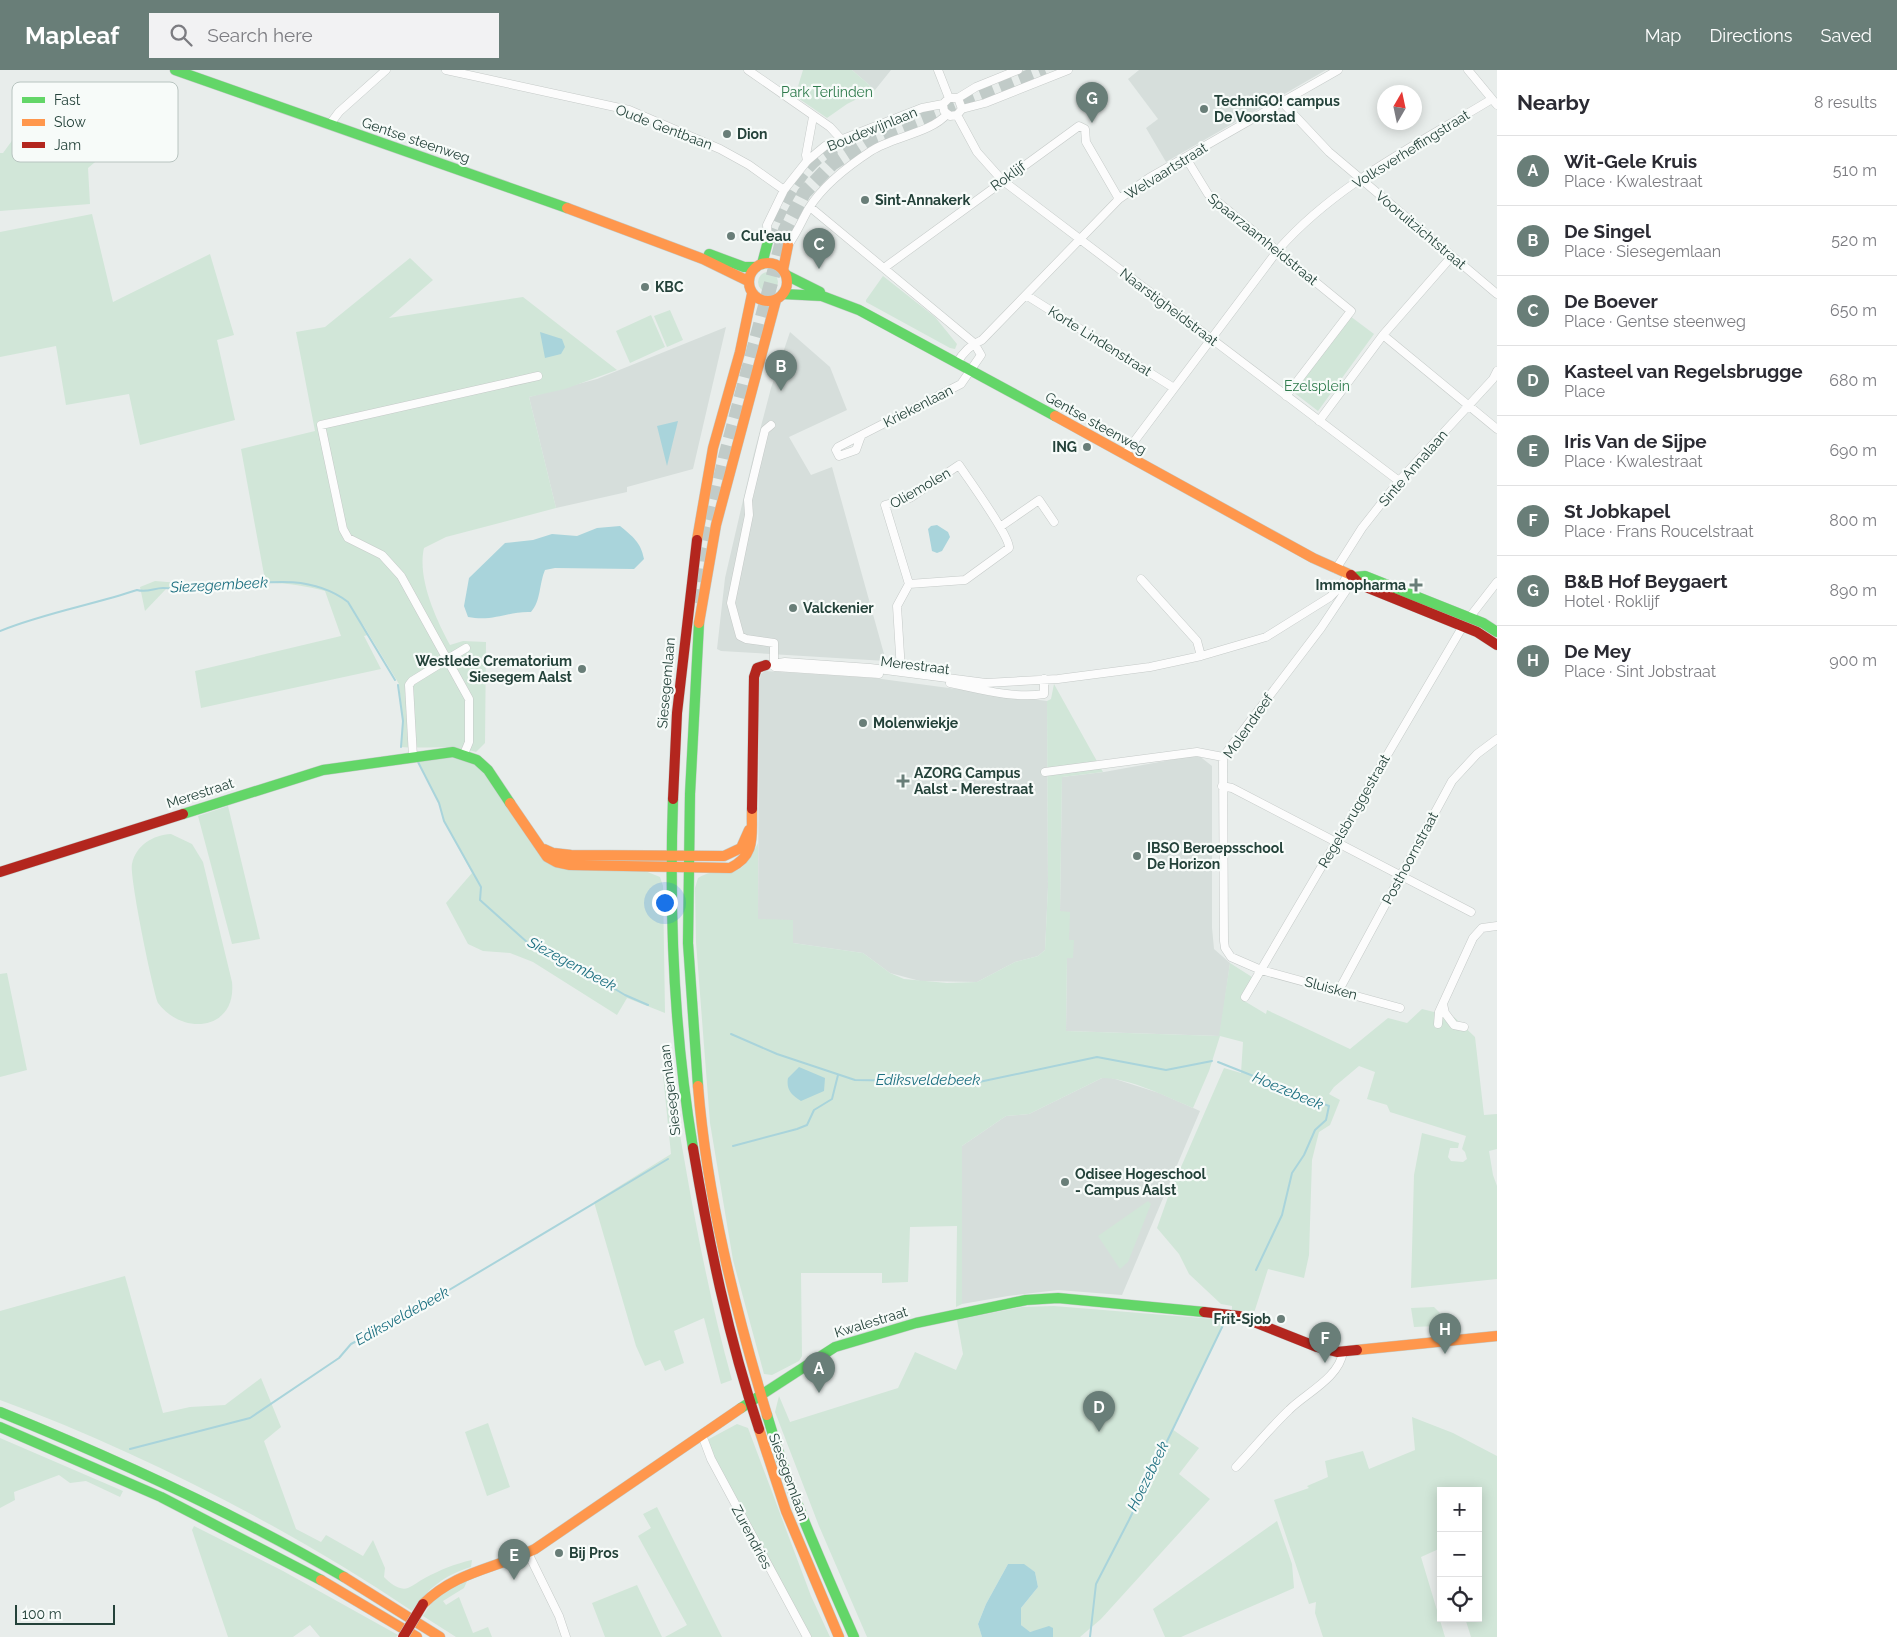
<!DOCTYPE html>
<html lang="en">
<head>
<meta charset="utf-8">
<style>
	:root { --surface:#fff; --page:#f2f2f3; --text:#2b2b33; --muted:#7c7c81; --line:#e1e1e2; --accent:#697e78 }
	body { margin:0; font-family:Raleway,sans-serif; background:var(--page); color:var(--text) }
	.controls { position:absolute; right:15px; bottom:15px; display:grid; overflow:hidden; border-radius:0px; box-shadow:0 2px 12px #0003 }
	.controls button { width:45px; height:45px; display:grid; place-items:center; padding:0; border:0; border-bottom:1px solid var(--line); background:var(--surface); color:var(--text); font:25px sans-serif }
	.compass { position:absolute; left:1377px; top:15px; width:45px; height:45px; border-radius:50%; background:var(--surface); box-shadow:0 2px 12px #0003; rotate:9deg }
	.scale { position:absolute; left:15px; bottom:12px; width:100px; box-sizing:border-box; padding-left:5px; border:2px solid #24423a; border-top:0; font-size:14px; line-height:18px; white-space:nowrap; color:#24423a; -webkit-text-stroke:4px #f7fbf9; paint-order:stroke }
	.you { position:absolute; left:664px; top:832px; width:18px; height:18px; margin:-12px; border:4px solid #fff; border-radius:50%; background:#1a73e8; box-shadow:0 0 0 8px #1a73e833 }
	.badge { display:grid; place-items:center; width:32px; height:32px; border-radius:50%; background:var(--accent); color:#fff; font-size:16px; font-weight:700 }
	.pin { position:absolute; translate:-50% -41px; filter:drop-shadow(0 1px 2px #0008) }
	.pin::after { content:''; position:absolute; top:26px; width:18px; height:15px; background:inherit; clip-path:polygon(0 0,100% 0,50% 100%) }
	.list { margin:0; padding:0; list-style:none }
	h2 { display:flex; justify-content:space-between; align-items:center; height:65px; margin:0; padding:0 20px; font-size:21px }
	h2 small { font-size:16px; font-weight:400; color:var(--muted) }
	.list li { display:grid; grid-template-columns:32px 1fr auto; gap:15px; align-items:center; box-sizing:border-box; height:70px; padding:0 20px; border-top:1px solid var(--line) }
	.list b { display:block; font-size:19px; white-space:nowrap }
	.list p { margin:0; font-size:16px; white-space:nowrap; color:var(--muted) }
	.list em { font-size:16px; font-style:normal; color:var(--muted) }
	.icon { flex:none; width:28px; height:28px; fill:none; stroke:currentColor; stroke-width:2; stroke-linecap:round; stroke-linejoin:round }
	.map { position:relative; flex:none; width:1497px; height:1567px; overflow:hidden }
	header { display:flex; align-items:center; gap:30px; box-sizing:border-box; height:70px; padding:0 25px; background:var(--accent); color:#fff }
	header strong { font-size:24px }
	nav { display:flex; gap:28px; margin-inline-start:auto; font-size:18px }
	.search { width:350px; height:45px; background:var(--page); display:flex; align-items:center; gap:12px; box-sizing:border-box; padding:0 18px; border-radius:0px; color:var(--muted); font-size:19px }
	main { display:flex }
	aside { flex:1; background:var(--surface) }
	.map>svg:first-child { display:block }
	.built { fill:#d6dedb }
	.green { fill:#d1e6d8 }
	.water { fill:#a9d4db }
	.lines { fill:none; stroke-linecap:round; stroke-linejoin:round }
	.stream { stroke:#a9d4db; stroke-width:2 }
	.highway-tunnel { stroke:#c1cbc8; stroke-width:14; stroke-dasharray:14 7; stroke-linecap:butt }
	.street-casing { stroke:#c5cac8; stroke-width:9 }
	.fast-casing { stroke:#c3cbc8; stroke-width:11 }
	.slow-casing { stroke:#c3cbc8; stroke-width:11 }
	.jam-casing { stroke:#c3cbc8; stroke-width:11 }
	.street { stroke:#fcfcfc; stroke-width:8 }
	.fast { stroke:#63d668; stroke-width:10 }
	.slow { stroke:#ff974d; stroke-width:10 }
	.jam { stroke:#b3261e; stroke-width:10 }
	.jam-bridge-casing { stroke:#c3cbc8; stroke-width:11; stroke-linecap:butt }
	.jam-bridge { stroke:#b3261e; stroke-width:10 }
	.poi-dot { fill:#697e78; stroke:#f7fbf9; stroke-width:2 }
	.labels { text-anchor:middle; dominant-baseline:central; stroke-width:4.5; stroke-linejoin:round; paint-order:stroke }
	.park-label { font-size:14px; fill:#2d7a4b; stroke:#f7fbf9 }
	.poi-label { font-size:14px; font-weight:bold; fill:#24423a; stroke:#f7fbf9; text-anchor:start }
	.street-label { font-size:14px; fill:#24423a; stroke:#f7fbf9 }
	.water-label { font-size:15px; font-style:italic; fill:#1c6f80; stroke:#f7fbf9 }
	.key { fill:#f7fbf9; stroke:#b8c4c0; stroke-width:1 }
	.key-label { font-size:14px; fill:#24423a }
</style>
</head>
<body>
<header>
<strong>Mapleaf</strong>
<div class="search"><svg class="icon" aria-label="search" viewBox="0 0 24 24"><circle cx="10" cy="10" r="6"/><path d="M15 15l6 6"/></svg>Search here</div>
<nav><a>Map</a><a>Directions</a><a>Saved</a></nav>
</header>
<main>
<div class="map">
<svg width="1497" height="1567" viewBox="0 0 1497 1567">
	<rect width="100%" height="100%" fill="#e8edeb"/>
	<path class="built" d="M852 0H891L875 20Z
		M1139 0H1326L1166 92 1146 58 1158 49 1128 9Z
		M726 257 693 399 627 417V422L556 438 529 327 597 309Z
		M790 262 830 297 847 340 789 367 811 405 832 397 886 591 721 581 717 579 725 508 754 383 771 318Z
		M765 601 874 608 1047 631 1048 817 1045 880 1038 886 1015 892 977 912 920 911 890 903 863 883 793 873V850H758L759 612 761 604Z
		M1198 685 1212 696V858L1214 879 1230 893 1220 966 1066 961 1067 888H1072L1073 870H1069L1060 841 1062 707 1104 702Z
		M1102 1008H1112L1159 1023 1200 1041 1122 1225 1058 1220 1008 1226 962 1234V1076L1006 1046 1029 1044Z"/>
	<path class="green" d="M803 0H852L875 20 847 34 827 48 795 26Z
		M52 16 127 65 88 98 90 134 0 141V83H3Z
		M92 144 113 232 210 184 234 265 217 270 235 350 140 375 129 324 66 335 56 276 0 287V162Z
		M410 188 433 210 389 248 523 227 617 300 565 319 529 327 556 438 446 467 424 478C417 508 436 549 450 575L463 571 486 572 485 673 476 682C452 674 426 679 401 677L403 651 399 614 362 553 368 565 364 566 381 599 201 638 195 601 341 566 325 521C302 515 276 511 251 514 222 517 196 524 166 519L145 541 140 517 155 511 204 515 265 510 241 379 315 361 296 262 325 257Z
		M758 212a10 10 0 1 1 20 0a10 10 0 1 1-20 0Z
		M883 206 935 247 957 274 955 279 950 278 866 232V230Z
		M670 240 683 270 667 277 654 246Z
		M651 245 665 277 630 293 616 261Z
		M1350 246 1374 264 1318 341 1292 321Z
		M1054 614 1103 702 1062 707 1060 841 1070 842 1069 870H1074L1073 888H1067L1066 961 1219 966 1230 893 1252 907 1241 929 1266 944 1267 940 1350 979 1388 948 1407 953 1422 939 1454 947 1475 967 1484 1045 1497 1044V1079L1489 1081 1493 1105 1497 1116V1209L1411 1218 1414 1105 1422 1063 1459 1073 1458 1078H1450L1448 1087 1451 1091 1463 1092 1467 1089 1465 1082 1462 1079 1466 1066 1390 1042 1387 1035 1367 1029 1375 1002 1359 996 1334 1017 1329 1024 1340 1030 1330 1055 1319 1062 1312 1090 1309 1185 1304 1208 1268 1199 1254 1243 1232 1240V1236L1221 1234 1189 1204 1179 1184 1157 1158 1168 1127 1224 998 1241 1003 1243 972 1220 966 1209 1001 1193 1038C1167 1027 1130 1008 1102 1008L1029 1044 1006 1046 962 1076V1234L956 1237 957 1156 910 1157 908 1212 882 1213V1203H801L802 1286 799 1291 772 1305 764 1304 733 1190 710 1053 696 872 695 818 698 808C727 791 736 820 758 773V849L793 850V873L863 883 890 903 904 909 947 913 977 912 1015 892 1038 886 1045 880 1048 817 1047 631 1051 629Z
		M453 686 475 694 485 703 531 773 545 790 645 801 660 807 663 816 665 943 627 928 617 945 533 892 510 883 483 881 468 874 446 833 472 803 444 751 439 733 418 692Z
		M228 736 260 869 232 874 198 746Z
		M171 764 192 774 203 792 232 912C237 961 182 966 158 933 152 917 129 805 132 794 136 775 153 765 171 764Z
		M7 903 27 1000 0 1007V904Z
		M663 1005H670C687 1107 704 1210 732 1310L721 1314 704 1248 674 1261 684 1293 665 1301 660 1290 645 1296 636 1276 594 1132 671 1084Z
		M1148 1131 1151 1134 1128 1192 1120 1199 1098 1166Z
		M125 1206 163 1343 190 1337 225 1335 261 1308 281 1357 264 1371 296 1459 321 1472 326 1465 363 1486 373 1470 385 1498 384 1507C390 1513 399 1521 408 1518 413 1516 419 1511 425 1508 440 1500 454 1494 472 1490L471 1497C445 1505 428 1518 412 1541 289 1458 139 1381 0 1330V1241Z
		M1054 1236 1226 1250 1172 1359 1199 1378 1179 1404 1210 1429 1101 1549 1080 1567H1053V1558L1029 1562 1021 1555V1538L1038 1517 1035 1502 1024 1495 1008 1494 986 1534 978 1554 982 1567H867L819 1456 775 1342 779 1326 790 1352 898 1318 915 1282 956 1300 963 1284 957 1250 1022 1237Z
		M1434 1237 1442 1245 1435 1249 1437 1256 1414 1257 1411 1238Z
		M1412 1347 1453 1363 1497 1386V1567H1471L1465 1548H1478V1421H1441V1478L1421 1487 1445 1567H1323L1315 1543 1316 1532 1309 1534 1274 1430 1309 1418 1307 1416 1328 1407 1325 1391 1363 1381 1369 1399 1415 1380Z
		M488 1353 510 1417 487 1426 465 1362Z
		M737 1354 748 1358 811 1526 830 1567H809L708 1378 709 1369Z
		M0 1368 123 1421 120 1427 86 1411 70 1413 59 1405 14 1422 15 1430 0 1438Z
		M657 1437 722 1567H665L687 1555 638 1466 651 1458 643 1444Z
		M1277 1451 1292 1494 1294 1518 1181 1567H1165L1153 1539Z
		M194 1456 283 1501 398 1565 396 1567H320L310 1555 293 1567H228L192 1460Z
		M468 1509 464 1518 443 1531 446 1535 459 1527 473 1563 488 1557 492 1567H456L423 1546C434 1528 447 1515 468 1509Z
		M637 1515 662 1567H605L592 1533Z"/>
	<path class="water" d="M540 262 562 269 565 277 561 284 545 288Z
		M678 351 667 396 657 356Z
		M937 455 948 462 950 467 942 481 937 483 932 481 928 459 931 456Z
		M620 456C632 466 641 472 644 489L634 499 555 498 545 500C539 514 541 531 531 542 508 541 494 552 468 547L464 536 469 508 505 473 533 470 552 464 577 466 597 458Z
		M799 997 825 1008 824 1021 801 1031C791 1025 786 1019 788 1008Z
		M1008 1494H1024L1035 1502 1038 1517 1021 1538V1555L1030 1562 1049 1556 1053 1558V1567H982L978 1554 986 1534Z"/>
	<g class="lines">
		<path class="stream" d="M0 561C44 543 92 535 137 520 147 523 154 518 163 518 172 518 181 519 190 519 243 518 302 497 348 532L395 610
			M398 615 403 651 401 677
			M418 692 439 733 444 751 481 817 480 830 528 873 583 900 625 925 648 935
			M731 964 777 984 855 1010 979 1012 1097 987 1166 1000 1212 991
			M1218 992 1329 1036 1326 1050 1315 1060 1304 1085 1292 1103 1282 1145 1256 1200
			M733 1076 797 1059 807 1055 814 1040 832 1029 838 1005
			M130 1379 250 1348 339 1288 351 1274 414 1241 668 1089
			M1090 1567 1096 1514 1129 1450 1225 1251"/>
		<path class="highway-tunnel" d="M768 171C781 132 808 75 855 72
			M696 533 702 485 726 383 785 160 804 123 832 94 869 70 1045 0"/>
		<defs>
			<path id="street" d="M446 0 629 40 720 79 749 95 784 120
				M748 0 830 57 841 69
				M938 0 949 28
				M1468 0 1497 35
				M958 28 976 17 1018 0
				M1282 32 1329 82 1497 224
				M962 39 985 33 1068 0
				M957 45 977 82 1002 110 1399 411
				M330 54 339 42 386 0
				M1186 88 1208 124 1351 241 1286 326
				M807 91 806 85 813 47
				M810 137 974 273 981 285 961 314 838 377 836 380 839 386 856 380 861 366
				M768 171 767 155 784 120 807 91 825 76 922 38 943 34 949 28H958L962 39 957 45 950 46 944 41 943 34
				M788 175C797 163 802 150 809 138 824 114 848 96 871 81 892 67 931 63 947 44
				M884 198 1079 56 1085 59 1086 72 1119 129
				M1026 225 1174 318
				M1383 265 1497 359
				M957 293C963 282 970 275 982 270L1119 129 1149 108 1338 0
				M1319 351 1383 265 1452 186
				M771 355 765 360 748 430 749 445 731 533 740 566 746 569 774 573V596
				M1124 385 1278 180C1336 114 1418 74 1492 29
				M1000 457 1039 430 1054 452
				M1336 499 1362 458 1399 411 1493 309 1497 301
				M1355 507 1321 558 1223 687 1224 871 1225 878 1231 887 1261 900 1400 938
				M1141 509 1197 571 1201 586
				M1469 548 1497 512
				M446 590 466 578
				M766 595 785 592 870 598 986 613 1058 609 1150 597 1201 586 1266 567 1330 527 1342 515 1348 504
				M775 597 879 604
				M901 601 897 536 909 514 885 435 910 428 959 395C968 409 1010 466 1009 478L965 510 909 514
				M950 613C979 619 1014 629 1044 624V609
				M464 684 469 672V629L401 506 382 485 348 468 343 459 321 355 538 306
				M413 687 409 615 412 611 438 595
				M1045 702 1197 682 1223 687
				M1222 716 1232 718 1471 842
				M1339 920 1452 711 1477 684 1497 669
				M1245 927 1463 556
				M1443 934 1445 943 1454 955 1464 957
				M1438 954 1439 942 1473 868 1482 858 1497 856
				M702 1365 711 1389 807 1567
				M1236 1397C1254 1378 1270 1358 1289 1340 1306 1323 1339 1308 1343 1282
				M528 1483 559 1546 566 1567"/>
			<path id="fast" d="M175 0 567 138
				M709 184 744 197H756
				M762 194 768 171
				M786 205 820 222
				M783 224 822 226 859 240 1055 346
				M1355 507 1365 506 1483 553 1497 562
				M673 729C669 845 674 964 693 1078
				M183 744 323 700 453 682 477 690 488 700 510 733
				M698 1016 688 873 690 724 699 553
				M741 1338 835 1277 916 1253 1026 1230 1058 1228 1204 1242
				M0 1342C118 1390 234 1443 344 1507
				M767 1345C789 1421 822 1494 854 1567
				M0 1357 161 1427 321 1510"/>
			<path id="slow" d="M567 138 703 189 748 211
				M749 212a19 19 0 1 1 38 0a19 19 0 1 1-38 0Z
				M783 200 788 175
				M1055 346 1313 488 1351 505
				M697 470 713 378 740 282 752 224
				M699 553 716 455 776 230
				M510 733 547 787 556 792 570 795 730 798C757 785 751 765 752 739
				M544 779 553 783 571 785 724 786 741 778 749 760
				M698 1016C707 1128 735 1238 767 1345
				M1357 1280 1497 1266
				M759 1359 786 1441 839 1567
				M344 1507 440 1567
				M321 1510 417 1567
				M423 1534C456 1501 495 1499 535 1479L741 1338"/>
			<path id="jam" d="M1351 505 1361 515 1477 562 1497 575
				M673 729 677 643 697 470
				M752 739 754 607 757 598 766 595
				M0 802 183 744
				M693 1078C709 1173 728 1267 759 1359
				M1204 1242 1239 1246 1317 1277 1337 1282 1357 1280"/>
		</defs>
		<use href="#street" class="street-casing"/>
		<use href="#fast" class="fast-casing"/>
		<use href="#slow" class="slow-casing"/>
		<use href="#jam" class="jam-casing"/>
		<use href="#street" class="street"/>
		<use href="#fast" class="fast"/>
		<use href="#slow" class="slow"/>
		<use href="#jam" class="jam"/>
		<defs>
			<path id="jam-bridge" d="M403 1567 423 1534"/>
		</defs>
		<use href="#jam-bridge" class="jam-bridge-casing"/>
		<use href="#jam-bridge" class="jam-bridge"/>
	</g>
	<g class="poi-dot">
		<circle cx="1204" cy="39" r="5"/>
		<circle cx="727" cy="64" r="5"/>
		<circle cx="865" cy="130" r="5"/>
		<circle cx="731" cy="166" r="5"/>
		<circle cx="645" cy="217" r="5"/>
		<circle cx="1087" cy="377" r="5"/>
		<path d="M1413.5 507.5h5v5h5v5h-5v5h-5v-5h-5v-5h5z"/>
		<circle cx="793" cy="538" r="5"/>
		<circle cx="582" cy="599" r="5"/>
		<circle cx="863" cy="653" r="5"/>
		<path d="M900.5 703.5h5v5h5v5h-5v5h-5v-5h-5v-5h5z"/>
		<circle cx="1137" cy="786" r="5"/>
		<circle cx="1065" cy="1112" r="5"/>
		<circle cx="1281" cy="1249" r="5"/>
		<circle cx="559" cy="1483" r="5"/>
	</g>
	<g class="labels">
		<g class="park-label">
			<text x="827" y="22">Park Terlinden</text>
			<text x="1317" y="316">Ezelsplein</text>
		</g>
		<g class="poi-label">
			<text x="1214" y="31">TechniGO! campus<tspan x="1214" dy="16">De Voorstad</tspan></text>
			<text x="737" y="64">Dion</text>
			<text x="875" y="130">Sint-Annakerk</text>
			<text x="741" y="166">Cul'eau</text>
			<text x="655" y="217">KBC</text>
			<text x="1077" y="377" text-anchor="end">ING</text>
			<text x="1406" y="515" text-anchor="end">Immopharma</text>
			<text x="803" y="538">Valckenier</text>
			<text x="572" y="591" text-anchor="end">Westlede Crematorium<tspan x="572" dy="16">Siesegem Aalst</tspan></text>
			<text x="873" y="653">Molenwiekje</text>
			<text x="914" y="703">AZORG Campus<tspan x="914" dy="16">Aalst - Merestraat</tspan></text>
			<text x="1147" y="778">IBSO Beroepsschool<tspan x="1147" dy="16">De Horizon</tspan></text>
			<text x="1075" y="1104">Odisee Hogeschool<tspan x="1075" dy="16">- Campus Aalst</tspan></text>
			<text x="1271" y="1249" text-anchor="end">Frit-Sjob</text>
			<text x="569" y="1483">Bij Pros</text>
		</g>
		<g class="street-label">
			<text transform="translate(664 57) rotate(21)">Oude Gentbaan</text>
			<text transform="translate(872 59) rotate(-22)">Boudewijnlaan</text>
			<text transform="translate(416 70) rotate(19)">Gentse steenweg</text>
			<text transform="translate(1411 79) rotate(-32)">Volksverheffingstraat</text>
			<text transform="translate(1166 101) rotate(-32)">Welvaartstraat</text>
			<text transform="translate(1008 106) rotate(-36)">Roklijf</text>
			<text transform="translate(1421 160) rotate(40)">Vooruitzichtstraat</text>
			<text transform="translate(1263 169) rotate(39)">Spaarzaamheidstraat</text>
			<text transform="translate(1169 237) rotate(37)">Naarstigheidstraat</text>
			<text transform="translate(1100 271) rotate(32)">Korte Lindenstraat</text>
			<text transform="translate(918 336) rotate(-27)">Kriekenlaan</text>
			<text transform="translate(1096 353) rotate(29)">Gentse steenweg</text>
			<text transform="translate(1413 398) rotate(-49)">Sinte Annalaan</text>
			<text transform="translate(920 418) rotate(-30)">Oliemolen</text>
			<text transform="translate(915 595) rotate(7)">Merestraat</text>
			<text transform="translate(666 613) rotate(-85)">Siesegemlaan</text>
			<text transform="translate(1248 656) rotate(-55)">Molendreef</text>
			<text transform="translate(200 723) rotate(-18)">Merestraat</text>
			<text transform="translate(1354 741) rotate(-60)">Regelsbruggestraat</text>
			<text transform="translate(1410 788) rotate(-62)">Posthoornstraat</text>
			<text transform="translate(1331 918) rotate(15)">Sluisken</text>
			<text transform="translate(670 1020) rotate(-97)">Siesegemlaan</text>
			<text transform="translate(871 1252) rotate(-17)">Kwalestraat</text>
			<text transform="translate(789 1407) rotate(70)">Siesegemlaan</text>
			<text transform="translate(752 1467) rotate(62)">Zurendries</text>
		</g>
		<g class="water-label">
			<text transform="translate(219 515) rotate(-3)">Siezegembeek</text>
			<text transform="translate(572 894) rotate(28)">Siezegembeek</text>
			<text x="928" y="1010">Ediksveldebeek</text>
			<text transform="translate(1288 1021) rotate(23)">Hoezebeek</text>
			<text transform="translate(402 1246) rotate(-29)">Ediksveldebeek</text>
			<text transform="translate(1148 1406) rotate(-64)">Hoezebeek</text>
		</g>
	</g>
	<rect x="12" y="12" width="166" height="80" rx="8" class="key"/>
	<rect x="22" y="27" width="23" height="6" fill="#63d668"/>
	<rect x="22" y="49" width="23" height="7" fill="#ff974d"/>
	<rect x="22" y="72" width="23" height="6" fill="#b3261e"/>
	<g class="key-label">
		<text x="54" y="35">Fast</text>
		<text x="54" y="57">Slow</text>
		<text x="54" y="80">Jam</text>
	</g>
</svg>
<div class="controls">
<button>+</button>
<button>−</button>
<button><svg class="icon" aria-label="locate" viewBox="0 0 24 24"><circle cx="12" cy="12" r="6"/><path d="M12 2v4M12 18v4M2 12h4M18 12h4"/></svg></button>
</div>
<svg class="compass" viewBox="-18 -18 36 36"><path d="M0-13l5 13h-10z" fill="#e53935"/><path d="M0 13l5-13h-10z" fill="#7c7c81"/></svg>
<div class="scale">100 m</div>
<div class="you"></div>
<div class="pin badge" style="left:819px;top:1323px">A</div>
<div class="pin badge" style="left:781px;top:321px">B</div>
<div class="pin badge" style="left:819px;top:199px">C</div>
<div class="pin badge" style="left:1099px;top:1362px">D</div>
<div class="pin badge" style="left:514px;top:1510px">E</div>
<div class="pin badge" style="left:1325px;top:1293px">F</div>
<div class="pin badge" style="left:1092px;top:53px">G</div>
<div class="pin badge" style="left:1445px;top:1284px">H</div>
</div>
<aside>
<h2>Nearby<small>8 results</small></h2>
<ul class="list">
<li><span class="badge">A</span><div><b>Wit-Gele Kruis</b><p>Place · Kwalestraat</p></div><em>510 m</em></li>
<li><span class="badge">B</span><div><b>De Singel</b><p>Place · Siesegemlaan</p></div><em>520 m</em></li>
<li><span class="badge">C</span><div><b>De Boever</b><p>Place · Gentse steenweg</p></div><em>650 m</em></li>
<li><span class="badge">D</span><div><b>Kasteel van Regelsbrugge</b><p>Place</p></div><em>680 m</em></li>
<li><span class="badge">E</span><div><b>Iris Van de Sijpe</b><p>Place · Kwalestraat</p></div><em>690 m</em></li>
<li><span class="badge">F</span><div><b>St Jobkapel</b><p>Place · Frans Roucelstraat</p></div><em>800 m</em></li>
<li><span class="badge">G</span><div><b>B&amp;B Hof Beygaert</b><p>Hotel · Roklijf</p></div><em>890 m</em></li>
<li><span class="badge">H</span><div><b>De Mey</b><p>Place · Sint Jobstraat</p></div><em>900 m</em></li>
</ul>
</aside>
</main>
</body>
</html>
